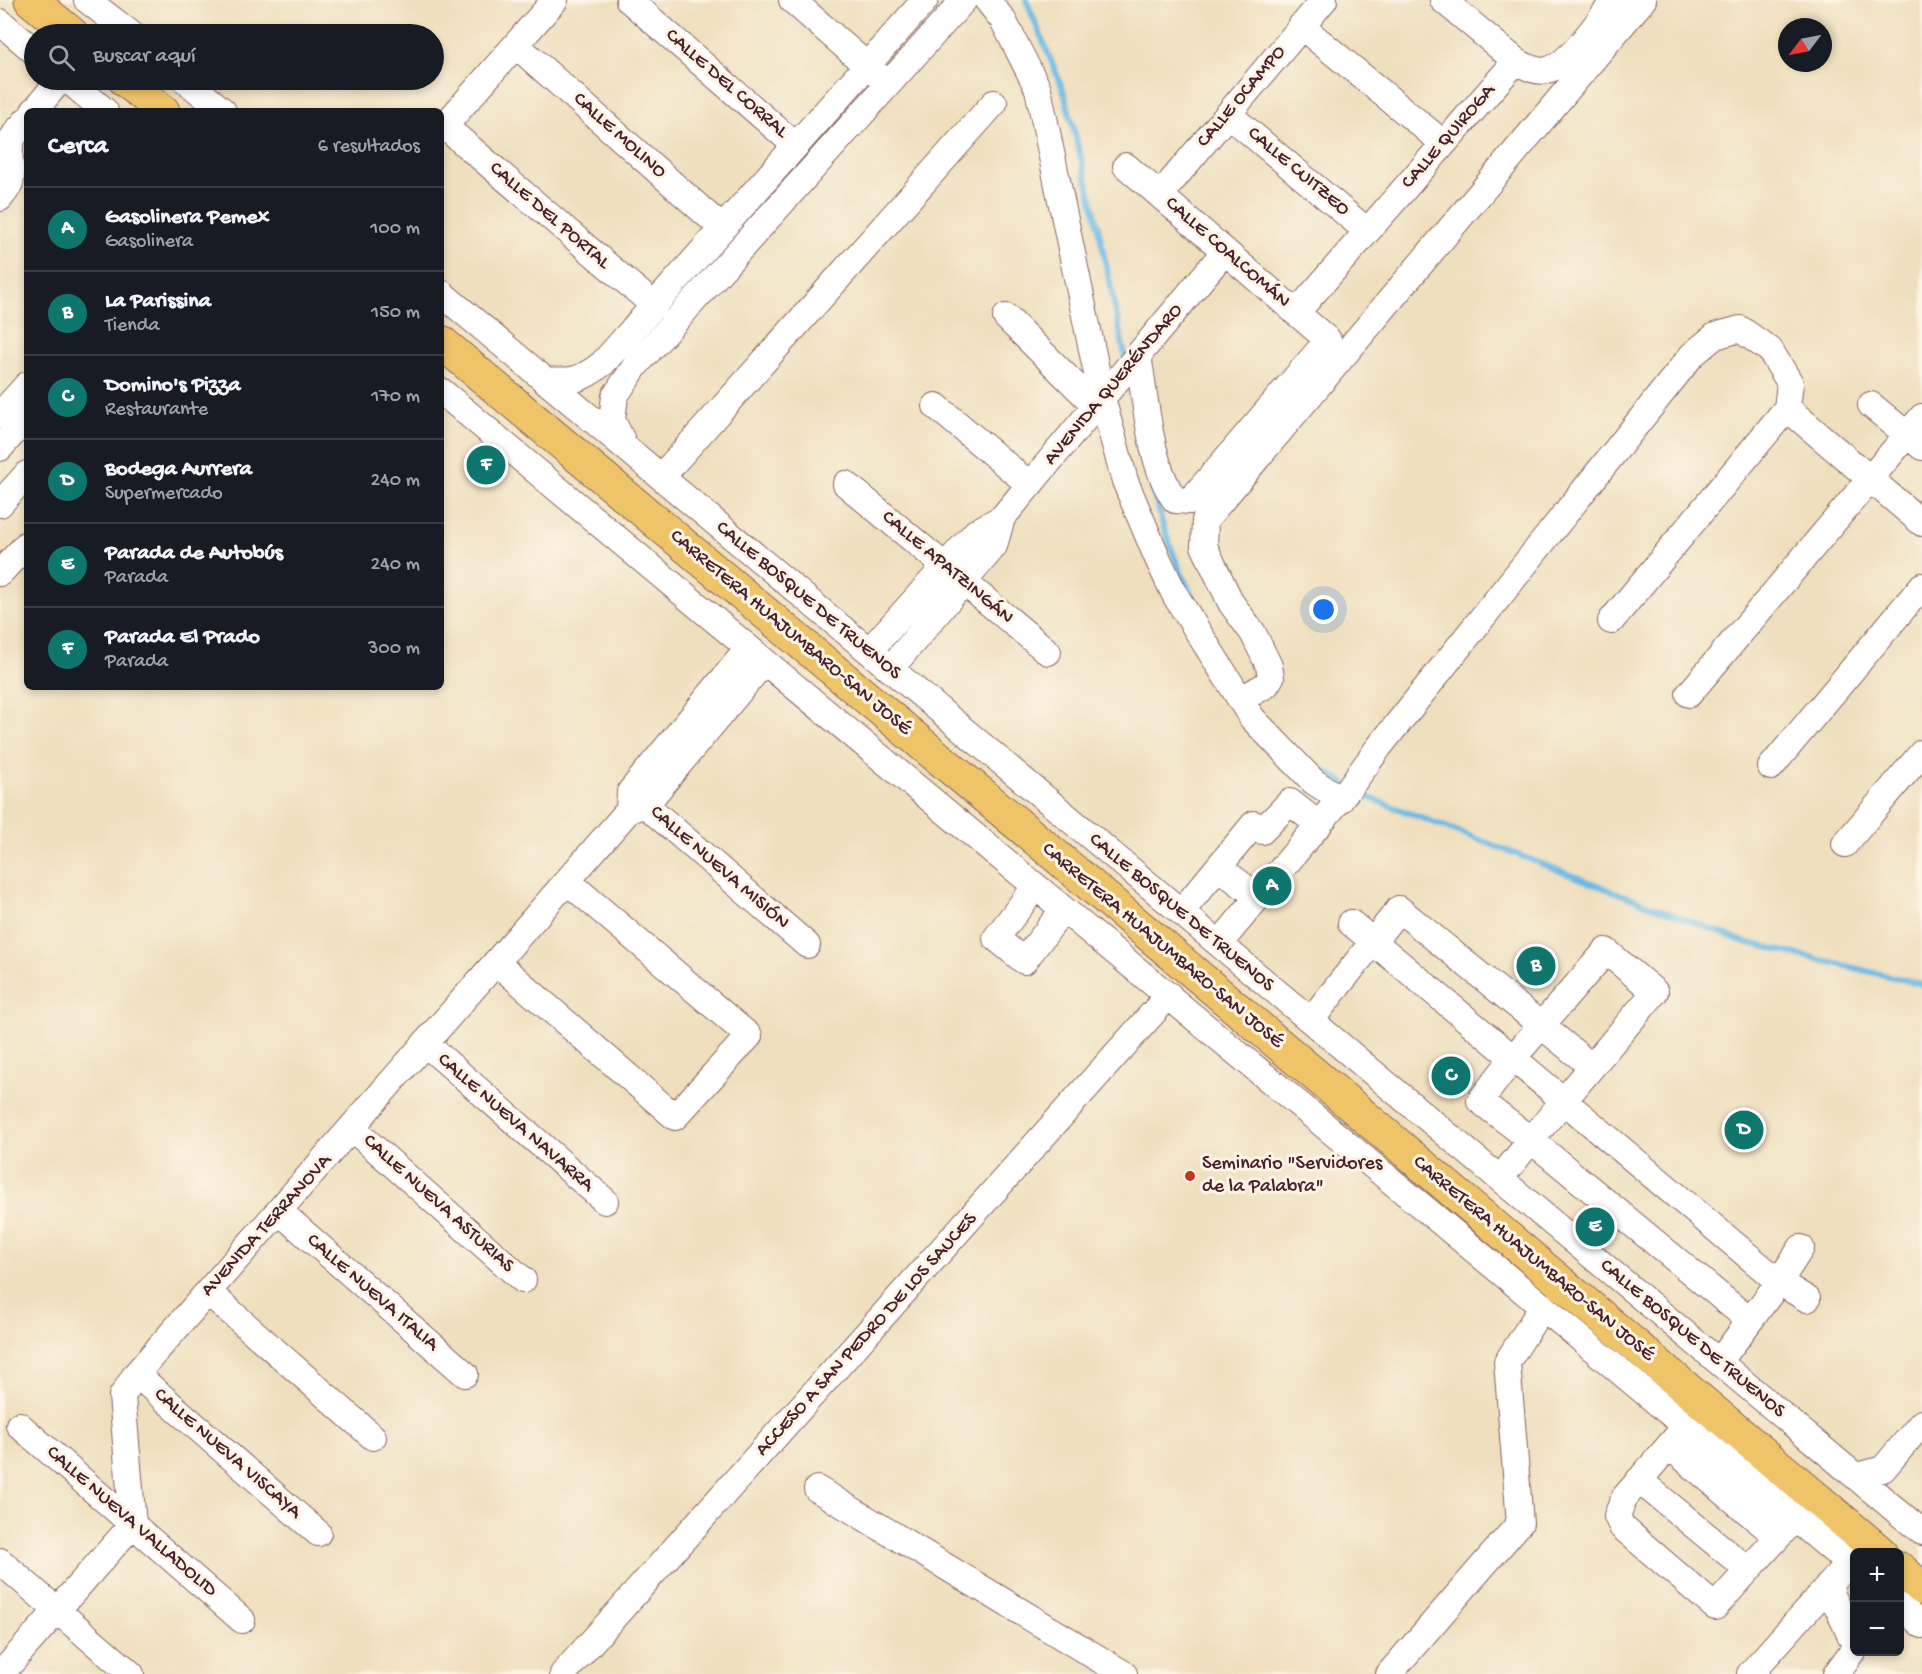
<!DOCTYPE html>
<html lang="es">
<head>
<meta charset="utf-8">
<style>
	:root { --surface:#171b24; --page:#242831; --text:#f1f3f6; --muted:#9ea1a6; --line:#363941; --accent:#0f766e }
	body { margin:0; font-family:"Gochi Hand",sans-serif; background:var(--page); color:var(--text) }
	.controls { position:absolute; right:18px; bottom:18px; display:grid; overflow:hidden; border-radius:9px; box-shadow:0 3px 9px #0003 }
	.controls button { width:54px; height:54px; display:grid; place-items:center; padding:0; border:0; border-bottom:2px solid var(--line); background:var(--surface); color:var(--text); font:30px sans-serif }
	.compass { position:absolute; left:1778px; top:18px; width:54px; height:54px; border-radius:50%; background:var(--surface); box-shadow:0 3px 9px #0003; rotate:238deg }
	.you { position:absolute; left:1324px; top:610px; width:21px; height:21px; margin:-15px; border:4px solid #fff; border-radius:50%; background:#1a73e8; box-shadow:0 0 0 9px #1a73e833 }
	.badge { display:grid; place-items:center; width:39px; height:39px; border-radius:50%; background:var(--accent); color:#fff; font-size:20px; font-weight:700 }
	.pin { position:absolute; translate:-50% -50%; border:3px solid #fff; box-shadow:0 2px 6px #0006 }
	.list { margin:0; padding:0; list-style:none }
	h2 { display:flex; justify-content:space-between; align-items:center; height:78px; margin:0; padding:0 24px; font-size:26px }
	h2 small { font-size:20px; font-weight:400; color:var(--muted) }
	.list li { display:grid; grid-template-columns:39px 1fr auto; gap:18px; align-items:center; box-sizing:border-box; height:84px; padding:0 24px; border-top:2px solid var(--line) }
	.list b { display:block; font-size:22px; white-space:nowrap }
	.list p { margin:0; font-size:20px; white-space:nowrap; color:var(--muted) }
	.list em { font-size:20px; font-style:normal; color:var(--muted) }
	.icon { flex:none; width:33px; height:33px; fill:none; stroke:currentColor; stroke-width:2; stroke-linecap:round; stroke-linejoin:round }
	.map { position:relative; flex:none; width:1922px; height:1674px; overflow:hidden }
	.search { position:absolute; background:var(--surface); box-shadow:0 3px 9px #0003; left:24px; top:24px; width:420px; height:66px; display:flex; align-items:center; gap:15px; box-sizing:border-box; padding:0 21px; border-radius:33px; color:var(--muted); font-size:22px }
	.panel { position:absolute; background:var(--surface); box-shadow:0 3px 9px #0003; left:24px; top:108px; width:420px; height:582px; border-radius:9px }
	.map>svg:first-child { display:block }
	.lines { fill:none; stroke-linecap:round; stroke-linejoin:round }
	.stream { stroke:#69b9e4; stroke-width:6 }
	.minor-casing { stroke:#84625e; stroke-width:28 }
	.major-casing { stroke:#84625e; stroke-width:35 }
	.minor { stroke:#fff; stroke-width:26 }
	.major { stroke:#efc469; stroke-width:33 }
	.poi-dot { fill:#c8321e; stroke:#fcf5e5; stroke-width:2 }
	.labels { text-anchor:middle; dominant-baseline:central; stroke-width:6; stroke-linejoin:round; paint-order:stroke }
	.street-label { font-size:20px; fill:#4a1f2b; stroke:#fcf5e5 }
	.poi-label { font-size:20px; fill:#4a1f2b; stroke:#fcf5e5; text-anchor:start }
</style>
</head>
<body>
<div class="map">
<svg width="1922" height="1674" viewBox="0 0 1922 1674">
	<rect width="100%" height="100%" fill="#fcf5e5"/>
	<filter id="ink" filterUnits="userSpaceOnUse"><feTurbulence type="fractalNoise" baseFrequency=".0167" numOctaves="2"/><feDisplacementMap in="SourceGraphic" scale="12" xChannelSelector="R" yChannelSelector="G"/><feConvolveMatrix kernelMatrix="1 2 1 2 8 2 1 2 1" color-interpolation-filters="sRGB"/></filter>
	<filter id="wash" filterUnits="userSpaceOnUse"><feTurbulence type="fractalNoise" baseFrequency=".008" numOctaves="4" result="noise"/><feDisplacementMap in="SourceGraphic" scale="24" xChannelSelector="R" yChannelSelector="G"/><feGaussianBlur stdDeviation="1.35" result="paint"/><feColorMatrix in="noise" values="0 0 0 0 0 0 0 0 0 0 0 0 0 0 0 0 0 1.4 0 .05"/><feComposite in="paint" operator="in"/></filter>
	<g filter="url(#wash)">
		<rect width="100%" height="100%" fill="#efdfbe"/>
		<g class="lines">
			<path class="stream" d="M1026 0 1064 92 1095 212 1126 360
				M1149 473C1159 521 1177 568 1200 612
				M1309 761 1346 784
				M1355 789 1365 796 1745 942 1922 984"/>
		</g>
	</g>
	<g filter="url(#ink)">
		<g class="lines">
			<defs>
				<path id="minor" d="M87 0 131 34
					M629 0 795 145
					M792 0 880 77
					M987 0 1003 20 1038 89 1102 398 1125 481 1157 557 1175 595 1252 718 1314 782 1341 799
					M1443 0 1516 61C1525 66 1536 73 1547 70 1570 66 1600 18 1615 0
					M0 22 34 51
					M1301 26 1443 143
					M516 45 722 228
					M68 80 105 111
					M185 80 223 111
					M34 111 60 80
					M1228 114 1367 231
					M444 126 655 306
					M441 130 555 0
					M1126 166 1328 340 1190 501 1175 500C1149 464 1146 399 1138 356
					M1160 195 1324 0
					M0 198C19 177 8 172 10 148 10 137 20 128 27 120
					M441 293 1922 1532
					M1296 313 1516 61
					M1006 317 1096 406
					M544 380C571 382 581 381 603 363L925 0
					M441 391C910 786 1386 1172 1854 1568
					M1871 405 1922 447
					M936 406 1030 485
					M0 415 27 385
					M625 447 612 420 615 396 636 365 964 0
					M0 448 27 417
					M661 477 994 103
					M846 484 1048 652
					M0 504 27 474
					M0 573 27 544
					M1611 621 1787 408
					M869 651 976 532 1002 518
					M890 669 994 546 1002 518 1225 251
					M1689 694 1922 417
					M1240 700 1266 685 1271 677 1269 666 1253 633 1231 603 1204 546 1205 520 1643 0
					M1771 767 1922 586
					M633 794 807 945
					M629 810 630 792 748 649
					M1845 844 1922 753
					M1218 867 1258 897
					M1035 887 996 938 1024 961 1063 910
					M1181 912 1254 824 1262 831 1290 802 1319 825
					M1351 923 1513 1058 1480 1101 1531 1140C1572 1091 1613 1041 1655 992L1606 951 1513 1058 1779 1282 1807 1299
					M1219 944 1350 787 1379 747 1692 355 1715 336 1740 329 1770 350 1790 383 1787 408 1922 523
					M496 962 675 1117 749 1036 567 881
					M1311 1020 1399 909 1591 1066
					M426 1044 605 1201
					M353 1129 523 1280
					M1500 1179 1531 1140 1749 1320
					M279 1211 465 1374
					M208 1292 373 1437
					M1719 1362 1779 1282 1801 1248
					M136 1374 318 1533
					M19 1425 242 1620
					M1686 1426 1624 1498 1617 1516 1622 1527 1715 1607 1795 1518
					M1669 1446 1778 1537
					M1856 1476 1883 1469 1922 1423
					M1639 1480 1748 1570
					M817 1489 1124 1674
					M0 1561 131 1674
					M1828 1586 1854 1643
					M1900 1606 1922 1625
					M1 1674 133 1524 122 1396 136 1374 629 810 646 804 763 663
					M563 1674 1169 995
					M1389 1674 1520 1523 1507 1362 1543 1306
					M1750 1674 1849 1563
					M1836 1674 1854 1649"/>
				<path id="major" d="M31 0 72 34
					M125 80 163 111
					M441 342 1056 856 1880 1552
					M1900 1569 1922 1588"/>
			</defs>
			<use href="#minor" class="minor-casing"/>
			<use href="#major" class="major-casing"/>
			<use href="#minor" class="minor"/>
			<use href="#major" class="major"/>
		</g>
	</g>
	<circle class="poi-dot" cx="1190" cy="1176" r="6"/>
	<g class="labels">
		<g class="street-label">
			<text transform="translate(726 84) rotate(41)">CALLE DEL CORRAL</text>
			<text transform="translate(1242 97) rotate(-50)">CALLE OCAMPO</text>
			<text transform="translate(619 136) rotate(42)">CALLE MOLINO</text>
			<text transform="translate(1449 137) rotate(-49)">CALLE QUIROGA</text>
			<text transform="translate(1298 172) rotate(40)">CALLE CUITZEO</text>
			<text transform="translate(549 216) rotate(41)">CALLE DEL PORTAL</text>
			<text transform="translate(1227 253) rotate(41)">CALLE COALCOMÁN</text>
			<text transform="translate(1114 385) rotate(-50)">AVENIDA QUERÉNDARO</text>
			<text transform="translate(947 568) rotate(40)">CALLE APATZINGÁN</text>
			<text transform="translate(808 601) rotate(40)">CALLE BOSQUE DE TRUENOS</text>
			<text transform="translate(790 633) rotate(40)">CARRETERA HUAJUMBARO-SAN JOSÉ</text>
			<text transform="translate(719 868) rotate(41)">CALLE NUEVA MISIÓN</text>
			<text transform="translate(1181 913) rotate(40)">CALLE BOSQUE DE TRUENOS</text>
			<text transform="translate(1162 946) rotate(40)">CARRETERA HUAJUMBARO-SAN JOSÉ</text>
			<text transform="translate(515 1123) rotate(41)">CALLE NUEVA NAVARRA</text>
			<text transform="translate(438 1204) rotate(42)">CALLE NUEVA ASTURIAS</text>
			<text transform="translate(267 1226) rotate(-48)">AVENIDA TERRANOVA</text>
			<text transform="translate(1533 1259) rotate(40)">CARRETERA HUAJUMBARO-SAN JOSÉ</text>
			<text transform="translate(372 1293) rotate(41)">CALLE NUEVA ITALIA</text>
			<text transform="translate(867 1335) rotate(-48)">ACCESO A SAN PEDRO DE LOS SAUCES</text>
			<text transform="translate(1692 1339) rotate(40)">CALLE BOSQUE DE TRUENOS</text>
			<text transform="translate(227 1454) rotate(41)">CALLE NUEVA VISCAYA</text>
			<text transform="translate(131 1522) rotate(41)">CALLE NUEVA VALLADOLID</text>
		</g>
		<g class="poi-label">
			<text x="1202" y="1164">Seminario "Servidores<tspan x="1202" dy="23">de la Palabra"</tspan></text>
		</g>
	</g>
</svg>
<div class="controls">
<button>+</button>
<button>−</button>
</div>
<svg class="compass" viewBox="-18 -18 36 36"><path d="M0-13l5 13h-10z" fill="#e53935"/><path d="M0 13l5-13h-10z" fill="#9ea1a6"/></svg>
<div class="you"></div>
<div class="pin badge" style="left:1272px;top:886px">A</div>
<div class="pin badge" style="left:1536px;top:966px">B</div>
<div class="pin badge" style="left:1451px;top:1076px">C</div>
<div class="pin badge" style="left:1744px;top:1130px">D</div>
<div class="pin badge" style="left:1595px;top:1227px">E</div>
<div class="pin badge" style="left:486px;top:465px">F</div>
<div class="search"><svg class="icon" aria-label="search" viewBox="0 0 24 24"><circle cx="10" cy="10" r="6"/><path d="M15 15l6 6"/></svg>Buscar aquí</div>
<section class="panel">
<h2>Cerca<small>6 resultados</small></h2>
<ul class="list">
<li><span class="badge">A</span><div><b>Gasolinera Pemex</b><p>Gasolinera</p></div><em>100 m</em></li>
<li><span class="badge">B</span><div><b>La Parissina</b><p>Tienda</p></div><em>150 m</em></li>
<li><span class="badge">C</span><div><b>Domino's Pizza</b><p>Restaurante</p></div><em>170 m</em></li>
<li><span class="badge">D</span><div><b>Bodega Aurrera</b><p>Supermercado</p></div><em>240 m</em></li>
<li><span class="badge">E</span><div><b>Parada de Autobús</b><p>Parada</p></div><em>240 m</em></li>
<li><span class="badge">F</span><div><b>Parada El Prado</b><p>Parada</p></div><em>300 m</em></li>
</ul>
</section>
</div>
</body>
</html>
